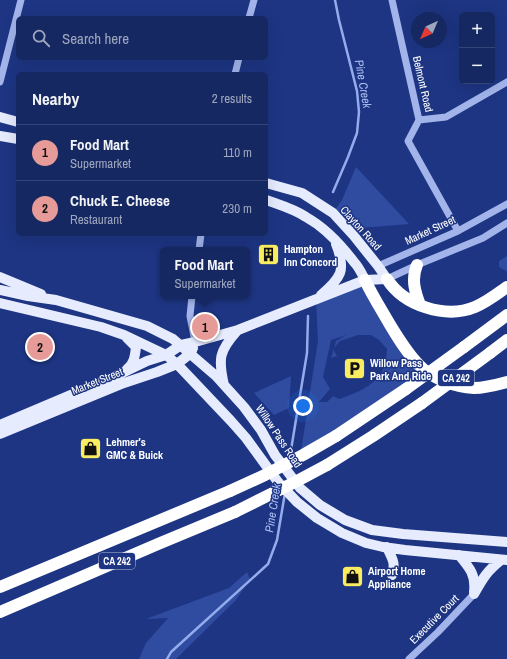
<!DOCTYPE html>
<html lang="en">
<head>
<meta charset="utf-8">
<style>
	:root { --surface:#162862; --page:#23346b; --text:#f1f3f6; --muted:#9ea6be; --line:#354477; --accent:#e69b98 }
	body { margin:0; font-family:"Archivo Narrow",sans-serif; background:var(--page); color:var(--text) }
	.controls { position:absolute; right:12px; top:12px; display:grid; overflow:hidden; border-radius:6px; box-shadow:0 4px 16px #0002 }
	.controls button { width:36px; height:36px; display:grid; place-items:center; padding:0; border:0; border-bottom:1px solid var(--line); background:var(--surface); color:var(--text); font:20px sans-serif }
	.compass { position:absolute; left:411px; top:12px; width:36px; height:36px; border-radius:50%; background:var(--surface); box-shadow:0 4px 16px #0002; rotate:224deg }
	.you { position:absolute; left:303px; top:406px; width:14px; height:14px; margin:-10px; border:3px solid #fff; border-radius:50%; background:#1a73e8; box-shadow:0 0 0 6px #1a73e833 }
	.badge { display:grid; place-items:center; width:26px; height:26px; border-radius:50%; background:var(--accent); color:#111; font-size:13px; font-weight:700 }
	.pin { position:absolute; translate:-50% -50%; border:2px solid #fff; box-shadow:0 1px 4px #0006 }
	.popup { position:absolute; left:160px; top:247px; width:90px; height:52px; box-sizing:border-box; display:grid; place-content:center; border-radius:6px; background:var(--surface); filter:drop-shadow(0 1px 3px #0005); font-size:13px; white-space:nowrap; color:var(--muted) }
	.popup b { font-size:15px; color:var(--text) }
	.popup::after { content:''; position:absolute; left:50%; top:100%; margin-left:-8px; border:8px solid transparent; border-top-color:var(--surface) }
	.list { margin:0; padding:0; list-style:none }
	h2 { display:flex; justify-content:space-between; align-items:center; height:52px; margin:0; padding:0 16px; font-size:17px }
	h2 small { font-size:13px; font-weight:400; color:var(--muted) }
	.list li { display:grid; grid-template-columns:26px 1fr auto; gap:12px; align-items:center; box-sizing:border-box; height:56px; padding:0 16px; border-top:1px solid var(--line) }
	.list b { display:block; font-size:15px; white-space:nowrap }
	.list p { margin:0; font-size:13px; white-space:nowrap; color:var(--muted) }
	.list em { font-size:13px; font-style:normal; color:var(--muted) }
	.icon { flex:none; width:22px; height:22px; fill:none; stroke:currentColor; stroke-width:2; stroke-linecap:round; stroke-linejoin:round }
	.map { position:relative; flex:none; width:507px; height:659px; overflow:hidden }
	.search { position:absolute; background:var(--surface); box-shadow:0 4px 16px #0002; left:16px; top:16px; width:252px; height:44px; display:flex; align-items:center; gap:10px; box-sizing:border-box; padding:0 14px; border-radius:6px; color:var(--muted); font-size:15px }
	.panel { position:absolute; background:var(--surface); box-shadow:0 4px 16px #0002; left:16px; top:72px; width:252px; height:164px; border-radius:6px }
	.map>svg:first-child { display:block }
	.green { fill:#304ca1; fill-rule:evenodd }
	.lines { fill:none; stroke-linecap:round; stroke-linejoin:round }
	.stream { stroke:#95acec; stroke-width:2.5 }
	.minor { stroke:#a2b4ea; stroke-width:7 }
	.major { stroke:#e6ebfe; stroke-width:10 }
	.highway { stroke:#fff; stroke-width:12 }
	.highway-bridge { stroke:#fff; stroke-width:12 }
	.labels { text-anchor:middle; dominant-baseline:central; stroke-width:3; stroke-linejoin:round; paint-order:stroke }
	.shield { fill:#1d3583; stroke:#bbc2da; stroke-width:1 }
	.shield-label { font-size:10px; font-weight:bold; fill:#fff }
	.street-label { font-size:11px; fill:#fff; stroke:#1d3583 }
	.poi-label { font-size:11px; font-weight:bold; fill:#fff; stroke:#1d3583; text-anchor:start }
	.water-label { font-size:12px; font-style:italic; fill:#aebff2; stroke:#1d3583 }
</style>
</head>
<body>
<div class="map">
<svg width="507" height="659" viewBox="0 0 507 659">
	<rect width="100%" height="100%" fill="#1d3583"/>
	<path class="green" d="M356 167 409 224 348 229 333 213 342 200Z
		M507 256V270L506 271 499 267V261Z
		M365 280 429 372 300 457 308 407 311 405 309 398 318 341 316 299ZM346 335 336 341 331 358 337 356 333 349 340 341 358 335H371L379 340 387 349C386 357 386 366 381 373 374 386 352 395 339 399L333 396 327 402H319L330 389 323 377 331 340Z
		M291 376 289 408 274 415 254 393Z
		M247 572 250 579 236 600 176 659H139L146 643 168 618 146 619 229 588Z"/>
	<g class="lines">
		<path class="stream" d="M333 192 348 157 357 133 359 112 357 91 339 20 335 0
			M290 456 307 353 308 316
			M167 659 171 652 268 564 277 540 285 493"/>
		<path class="minor" d="M392 0 419 120 408 141 458 231
			M249 18 254 0
			M235 74 239 58
			M0 82 21 0
			M419 120 446 117 507 82
			M199 250 201 234
			M378 266 458 231 507 204
			M387 279 417 265 483 238 507 223
			M192 296 190 316 195 342
			M409 659 438 632 474 594"/>
		<path class="major" d="M0 117 18 122
			M0 136 18 139
			M266 200C280 205 294 209 306 217 324 227 342 246 354 262 359 267 362 274 365 280
			M0 277 41 294
			M0 290 28 296 56 300 147 326 173 339 216 376 244 407 261 430 275 455 300 488 320 505 345 520 372 530 403 534 507 542
			M321 295C327 290 337 281 340 273 343 265 339 251 336 244
			M0 303 101 327 124 335 166 355 177 364 231 421 246 438 278 482 297 502 317 518 342 533 366 543 383 547 405 550 507 560
			M127 369C134 364 135 356 136 347L127 338
			M224 385C218 359 219 351 237 331
			M0 425 120 374 147 361 166 355 181 345 195 342 238 330 365 280 387 279 378 266 354 236 333 213 302 193 266 183
			M0 434 124 383 157 372 177 364 191 353 193 348
			M387 547C392 559 396 562 392 575
			M459 555C470 568 476 575 474 592
			M474 594C483 578 487 571 501 560"/>
		<path class="highway" d="M417 265C411 279 415 292 420 305
			M387 279C404 306 446 319 475 307 487 302 497 294 507 287
			M365 280C372 295 381 309 389 323 398 338 407 353 419 365 432 379 456 387 474 388 485 388 496 385 507 382
			M464 347 507 315
			M490 353 507 340
			M336 436 406 389
			M327 465 373 436 422 403
			M0 587 230 491
			M0 612 158 544 235 512"/>
		<path class="highway-bridge" d="M406 389 464 347
			M422 403 490 353
			M230 491 265 475 303 455 336 436
			M235 512 297 481 327 465"/>
	</g>
	<defs>
		<symbol id="building-square" viewBox="-11 -11 22 22"><rect x="-9" y="-9" width="18" height="18" rx="4" fill="#faec60" stroke="#1d3583"/><path d="M-4-6H4V6H1V3H-1V6H-4ZM-2.5-4.3h1.7v1.8h-1.7ZM.8-4.3h1.7v1.8H.8ZM-2.5-1h1.7V.8h-1.7ZM.8-1h1.7V.8H.8Z" fill="#111"/></symbol>
		<symbol id="parking-square" viewBox="-11 -11 22 22"><rect x="-9" y="-9" width="18" height="18" rx="4" fill="#faec60" stroke="#1d3583"/><path d="M-3.5-5.5H1a3.5 3.5 0 0 1 0 7H-1V5.5H-3.5ZM-1-3.4V-.6H.8a1.4 1.4 0 0 0 0-2.8Z" fill="#111"/></symbol>
		<symbol id="shop-square" viewBox="-11 -11 22 22"><rect x="-9" y="-9" width="18" height="18" rx="4" fill="#faec60" stroke="#1d3583"/><path d="M-5-2.5h2.3a2.7 3.5 0 0 1 5.4 0H5L5.5 6h-11ZM-1.5-2.5h3a1.5 2.3 0 0 0-3 0Z" fill="#111"/></symbol>
	</defs>
	<g fill-rule="evenodd">
		<use href="#building-square" x="256" y="242" width="25" height="25"/>
		<use href="#parking-square" x="342" y="356" width="25" height="25"/>
		<use href="#shop-square" x="78" y="436" width="25" height="25"/>
		<use href="#shop-square" x="340" y="564" width="25" height="25"/>
	</g>
	<g class="labels">
		<g class="shield">
			<rect x="438" y="370" width="36" height="16" rx="3"/>
			<rect x="99" y="553" width="36" height="16" rx="3"/>
		</g>
		<g class="shield-label">
			<text x="456" y="378">CA 242</text>
			<text x="117" y="561">CA 242</text>
		</g>
		<g class="street-label">
			<text transform="translate(423 84) rotate(77)">Belmont Road</text>
			<text transform="translate(361 228) rotate(48)">Clayton Road</text>
			<text transform="translate(430 230) rotate(-25)">Market Street</text>
			<text transform="translate(97 381) rotate(-22)">Market Street</text>
			<text transform="translate(279 436) rotate(56)">Willow Pass Road</text>
			<text transform="translate(434 619) rotate(-45)">Executive Court</text>
		</g>
		<g class="poi-label">
			<text x="284" y="249">Hampton<tspan x="284" dy="13">Inn Concord</tspan></text>
			<text x="370" y="363">Willow Pass<tspan x="370" dy="13">Park And Ride</tspan></text>
			<text x="106" y="442">Lehmer's<tspan x="106" dy="13">GMC &amp; Buick</tspan></text>
			<text x="368" y="571">Airport Home<tspan x="368" dy="13">Appliance</tspan></text>
		</g>
		<g class="water-label">
			<text transform="translate(363 84) rotate(80)">Pine Creek</text>
			<text transform="translate(273 508) rotate(-81)">Pine Creek</text>
		</g>
	</g>
</svg>
<div class="controls">
<button>+</button>
<button>−</button>
</div>
<svg class="compass" viewBox="-18 -18 36 36"><path d="M0-13l5 13h-10z" fill="#e53935"/><path d="M0 13l5-13h-10z" fill="#9ea6be"/></svg>
<div class="you"></div>
<div class="pin badge" style="left:205px;top:327px">1</div>
<div class="popup"><b>Food Mart</b>Supermarket</div>
<div class="pin badge" style="left:40px;top:347px">2</div>
<div class="search"><svg class="icon" aria-label="search" viewBox="0 0 24 24"><circle cx="10" cy="10" r="6"/><path d="M15 15l6 6"/></svg>Search here</div>
<section class="panel">
<h2>Nearby<small>2 results</small></h2>
<ul class="list">
<li><span class="badge">1</span><div><b>Food Mart</b><p>Supermarket</p></div><em>110 m</em></li>
<li><span class="badge">2</span><div><b>Chuck E. Cheese</b><p>Restaurant</p></div><em>230 m</em></li>
</ul>
</section>
</div>
</body>
</html>
